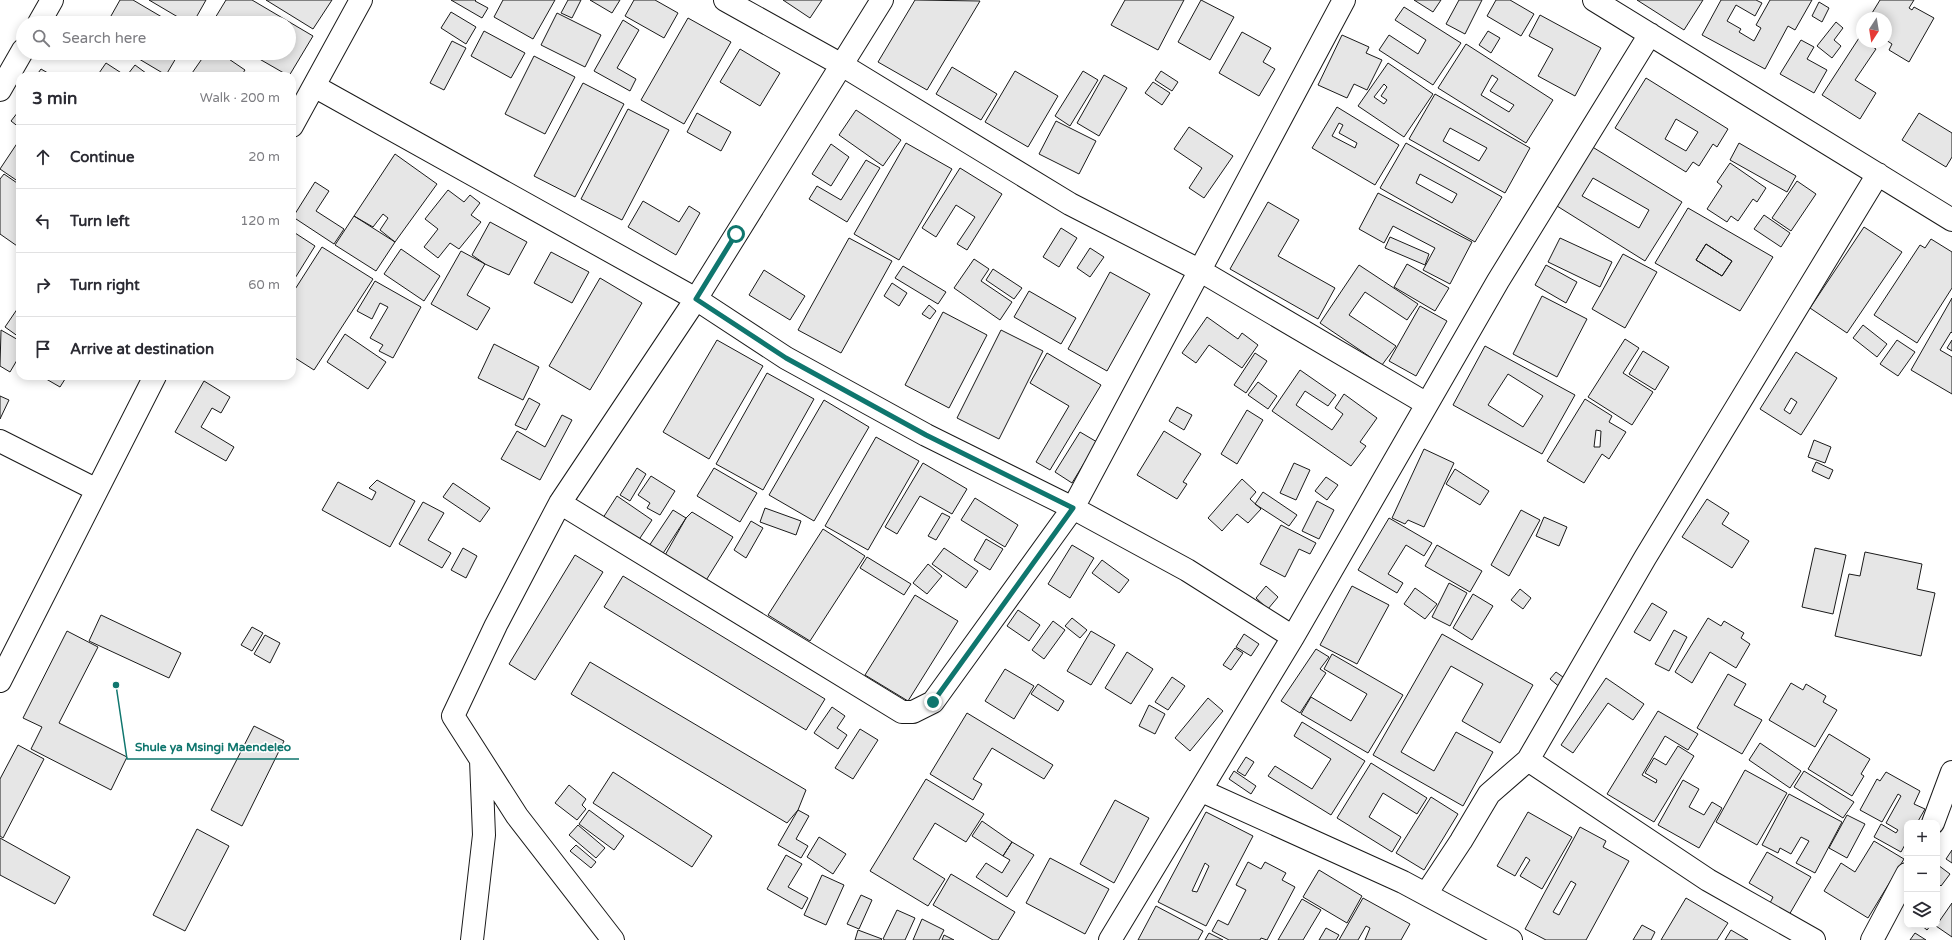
<!DOCTYPE html>
<html lang="en">
<head>
<meta charset="utf-8">
<style>
	:root { --surface:#fff; --page:#f2f2f3; --text:#2b2b33; --muted:#7c7c81; --line:#e1e1e2 }
	body { margin:0; font-family:"Varela Round",sans-serif; background:var(--page); color:var(--text) }
	.controls { position:absolute; right:12px; bottom:12px; display:grid; overflow:hidden; border-radius:8px; box-shadow:0 2px 10px #0003 }
	.controls button { width:36px; height:36px; display:grid; place-items:center; padding:0; border:0; border-bottom:1px solid var(--line); background:var(--surface); color:var(--text); font:20px sans-serif }
	.compass { position:absolute; left:1856px; top:12px; width:36px; height:36px; border-radius:50%; background:var(--surface); box-shadow:0 2px 10px #0003; rotate:192deg }
	.stop { position:absolute; width:12px; height:12px; margin:-9px; border:3px solid #0f766e; border-radius:50%; background:#fff }
	.stop.end { background:#0f766e; border-color:#fff; box-shadow:0 1px 4px #0008 }
	.list { margin:0; padding:0; list-style:none }
	h2 { display:flex; justify-content:space-between; align-items:center; height:52px; margin:0; padding:0 16px; font-size:17px }
	h2 small { font-size:13px; font-weight:400; color:var(--muted) }
	.list li { display:grid; grid-template-columns:26px 1fr auto; gap:12px; align-items:center; box-sizing:border-box; height:64px; padding:0 16px; border-top:1px solid var(--line) }
	.list b { display:block; font-size:15px; white-space:nowrap }
	.list em { font-size:13px; font-style:normal; color:var(--muted) }
	.icon { flex:none; width:22px; height:22px; fill:none; stroke:currentColor; stroke-width:2; stroke-linecap:round; stroke-linejoin:round }
	.map { position:relative; flex:none; width:1952px; height:940px; overflow:hidden }
	.search { position:absolute; background:var(--surface); box-shadow:0 2px 10px #0003; left:16px; top:16px; width:280px; height:44px; display:flex; align-items:center; gap:10px; box-sizing:border-box; padding:0 14px; border-radius:22px; color:var(--muted); font-size:15px }
	.panel { position:absolute; background:var(--surface); box-shadow:0 2px 10px #0003; left:16px; top:72px; width:280px; height:308px; border-radius:12px }
	.map>svg:first-child { display:block }
	.building { fill:#e6e6e6; stroke:#1a1a1a; fill-rule:evenodd }
	.lines { fill:none; stroke-linecap:round; stroke-linejoin:round }
	.street-casing { stroke:#1a1a1a; stroke-width:24 }
	.street { stroke:#fff; stroke-width:22 }
	.route { stroke:#0f766e; stroke-width:5 }
	.leader { fill:none; stroke:#0f766e; stroke-width:1.5 }
	.callout-dot { fill:#0f766e; stroke:#fff; stroke-width:1.5 }
	.callout-label { font-size:12px; text-anchor:middle; font-weight:bold; fill:#0f766e; stroke:#fff; stroke-width:3; stroke-linejoin:round; paint-order:stroke }
</style>
</head>
<body>
<div class="map">
<svg width="1952" height="940" viewBox="0 0 1952 940">
	<rect width="100%" height="100%" fill="#fff"/>
	<path class="building" d="M120 0H133L172 23H107Z
		M149 0H206L193 23H188Z
		M226 0H252L313 36 289 76 249 53H289V23H212Z
		M266 0H332L313 29Z
		M451 0H476L475 1 488 8 482 18Z
		M503 0H555L533 39 494 17Z
		M568 0H581L572 18 561 13Z
		M590 0H620L612 13Z
		M634 0H655L678 13 664 38 625 16Z
		M783 0H822L810 18Z
		M915 0 980 1 927 90 878 62Z
		M1125 0H1184L1158 50 1111 25Z
		M1201 0 1234 17 1210 60 1178 42Z
		M1414 0H1441L1433 12Z
		M1459 0H1482L1465 34 1446 24Z
		M1496 0H1510L1534 14 1521 36 1487 16Z
		M1637 0H1703L1684 30Z
		M1721 0H1756L1762 3 1755 16 1736 5 1727 21 1741 29 1739 32 1754 41 1761 28 1756 25 1770 0H1812L1795 30 1788 26 1765 69 1702 35Z
		M1880 0H1914L1909 8 1912 10 1914 7 1934 18 1909 62 1889 50 1892 44 1886 40V18H1869Z
		M1819 2 1829 8 1822 22 1812 16Z
		M1404 7 1461 43 1433 85 1379 50 1389 35 1418 54 1426 40 1395 20Z
		M451 12 476 27 466 44 441 28Z
		M557 13 601 35 585 67 541 45Z
		M1540 15 1601 48 1575 96 1538 76 1553 49 1529 36Z
		M688 18 731 42 684 124 641 100Z
		M623 20 639 30 617 68 636 79 630 91 594 71Z
		M1836 22 1843 28 1834 40 1841 46 1832 58 1817 46Z
		M484 31 525 53 511 78 471 56Z
		M1488 31 1500 38 1491 53 1479 45Z
		M1242 32 1271 48 1263 62 1275 69 1259 96 1219 73Z
		M1342 35 1369 47 1366 53 1382 60 1367 90 1354 84 1347 98 1318 85Z
		M1859 38 1862 42H1865L1876 49 1855 80 1876 93 1860 119 1822 95Z
		M1801 40 1814 47 1807 59 1827 70 1814 93 1780 74Z
		M452 41 466 48 444 90 430 83Z
		M1466 44 1553 100 1526 143 1438 88ZM1492 75 1498 79 1490 91 1514 105 1509 112 1481 95Z
		M740 49 780 73 760 106 720 82Z
		M129 53H179L166 75Z
		M206 53H220L245 70 241 76H190Z
		M534 56 575 77 545 134 505 114Z
		M106 63 126 76H97Z
		M1388 63 1433 94 1404 137 1358 106ZM1384 84 1387 87 1381 96 1387 100 1384 104 1374 97Z
		M135 65 150 76H131L128 74Z
		M952 67 997 94 981 120 936 94Z
		M41 69 53 76H36Z
		M1015 71 1058 96 1028 147 985 122Z
		M1083 71 1098 80 1070 126 1055 116Z
		M1161 71 1178 82 1172 91 1155 80Z
		M1104 75 1127 88 1099 136 1077 123Z
		M1646 78 1728 129 1717 147 1713 144 1699 166 1693 162 1686 172 1615 128ZM1676 119 1698 132 1686 151 1665 139Z
		M1153 82 1170 93 1162 105 1145 93Z
		M583 83 624 104 575 197 534 176Z
		M1435 94 1530 148 1505 193 1409 139ZM1450 128 1487 148 1479 161 1443 141Z
		M1337 107 1399 145 1375 185 1312 148ZM1339 123 1343 125 1339 133 1357 143 1355 148 1332 136Z
		M628 109 669 130 622 220 581 199Z
		M856 110 901 140 883 166 839 135Z
		M18 112 20 114V128L11 121Z
		M697 113 731 132 721 151 687 132Z
		M1919 113 1952 133V157L1946 167 1902 140Z
		M1056 121 1096 141 1079 174 1039 154Z
		M1189 127 1233 156 1204 198 1189 188 1202 168 1174 149Z
		M20 139V180L19 182 0 169Z
		M906 143 952 169 899 260 854 234Z
		M1406 143 1502 197 1475 242 1380 188ZM1420 174 1457 194 1452 203 1416 183Z
		M1586 143 1682 202 1645 261 1549 201ZM1593 178 1649 210 1639 228 1582 196Z
		M1739 143 1796 176 1787 192 1730 160Z
		M831 144 849 157 831 186 812 174Z
		M395 154 437 184 395 242 380 230 388 218 383 214 373 227 354 216Z
		M866 160 880 168 847 222 809 199 817 186 841 200Z
		M1730 163 1766 188 1757 202 1753 199 1738 221 1731 216 1727 222 1707 209 1722 186 1717 182Z
		M960 168 1002 194 967 250 957 244 975 217 956 205 936 237 922 228Z
		M4 174 20 185V248L0 234V179Z
		M1797 181 1816 194 1791 231 1772 218Z
		M315 182 329 191 316 211 344 229 334 244 293 217Z
		M448 190 464 202 470 195 480 203 471 215 481 222 459 249 450 243 438 258 424 247 438 229 425 219Z
		M1378 193 1472 242 1450 284 1423 270 1435 248 1393 226 1384 243 1359 229Z
		M643 201 679 222 689 206 700 213 676 255 628 227Z
		M1268 202 1299 220 1278 256 1335 288 1318 319 1230 269Z
		M1688 208 1773 257 1740 311 1655 263ZM1706 244 1732 261 1722 276 1696 260Z
		M1764 215 1790 233 1781 247 1754 229Z
		M354 216 395 242 376 271 335 245Z
		M490 222 527 242 509 275 485 264 472 255Z
		M1864 227 1902 252 1847 333 1810 308Z
		M1061 228 1077 238 1059 267 1043 257Z
		M292 231 315 246 292 283Z
		M1390 237 1429 254 1425 265 1385 248Z
		M849 238 892 261 841 353 798 330Z
		M1560 238 1612 262 1600 287 1548 262Z
		M1931 239 1952 252V288L1917 343 1874 315 1920 245 1925 248Z
		M1706 244 1732 261 1722 276 1696 260Z
		M322 247 373 279 314 370 292 356V294Z
		M1090 248 1104 257 1090 277 1077 268Z
		M401 249 440 276 424 301 384 274Z
		M461 251 485 264 467 295 490 308 477 330 431 304Z
		M551 252 589 272 572 303 534 283Z
		M1623 254 1657 272 1625 328 1592 309Z
		M974 259 989 269 981 281 1012 302 1000 320 954 288Z
		M1407 264 1449 288 1435 311 1394 287Z
		M1359 265 1418 304 1407 320 1365 292 1349 315 1396 346 1382 365 1320 323Z
		M1546 265 1577 282 1566 303 1535 285Z
		M903 266 946 292 938 304 895 278Z
		M993 269 1022 288 1014 299 986 280Z
		M764 270 805 296 790 320 749 295Z
		M1110 272 1150 294 1107 371 1068 349Z
		M600 278 642 303 590 390 549 366Z
		M375 281 421 307 393 358 379 351 383 345 370 338 388 307 380 303 372 319 357 311Z
		M892 283 907 293 899 306 884 296Z
		M1029 291 1076 318 1061 344 1014 317Z
		M1542 296 1587 319 1557 377 1513 354Z
		M1952 298V333L1951 332 1940 350 1952 357V394L1911 370Z
		M20 305V335L19 337 5 327Z
		M929 305 936 311 930 319 922 314Z
		M1420 306 1447 321 1416 376 1389 361Z
		M943 312 987 335 949 408 905 385Z
		M1207 317 1238 339 1242 333 1258 345 1242 368 1209 345 1196 363 1182 353Z
		M1863 325 1887 344 1877 357 1853 338Z
		M1 330 20 341V355L10 372 0 366Z
		M1001 330 1043 351 999 439 957 418Z
		M345 334 386 362 368 389 327 362Z
		M1625 339 1639 348 1623 373 1653 392 1632 425 1588 397Z
		M717 340 763 366 709 459 663 432Z
		M1897 340 1915 352 1898 376 1880 364Z
		M1952 340V351L1947 348Z
		M494 344 539 367 523 400 478 378Z
		M1485 346 1575 395 1542 454 1453 405ZM1508 374 1543 396 1523 427 1488 405Z
		M1643 351 1669 367 1655 390 1629 374Z
		M1796 352 1837 378 1801 435 1760 409ZM1791 398 1797 402 1790 414 1784 410Z
		M1047 353 1101 385 1050 470 1036 462 1069 406 1030 383Z
		M1255 353 1267 361 1246 393 1234 385Z
		M1300 370 1336 395 1328 406 1305 391 1296 405 1332 430 1343 414 1335 408 1344 394 1377 418 1360 442 1366 446 1351 466 1272 411Z
		M767 373 814 399 763 490 716 464Z
		M41 376H67L60 387Z
		M204 381 230 397 221 413 212 408 201 427 234 447 226 461 175 432Z
		M1258 382 1277 396 1268 409 1248 395Z
		M0 396 9 400 0 419Z
		M529 398 540 404 526 430 515 425Z
		M1585 399 1612 416 1609 422 1626 432 1609 459 1602 454 1584 483 1547 461ZM1596 430 1601 431 1600 447H1594Z
		M824 400 869 427 814 521 769 495Z
		M1177 407 1192 415 1184 430 1169 421Z
		M1247 410 1263 420 1237 464 1221 454Z
		M562 415 572 420 540 480 501 459 517 431 545 447Z
		M1164 431 1201 454 1183 482 1187 484 1177 499 1137 475Z
		M1080 432 1097 442 1072 483 1055 472Z
		M876 437 919 461 868 550 825 526Z
		M1814 440 1831 447 1825 463 1808 457Z
		M1424 449 1454 463 1424 527 1408 520 1405 524 1392 518Z
		M1816 462 1833 470 1829 479 1812 471Z
		M923 463 967 489 952 514 920 496 897 534 885 527Z
		M1294 463 1310 470 1296 500 1280 493Z
		M637 468 646 474 630 501 620 495Z
		M714 468 757 493 740 522 697 496Z
		M1455 469 1489 491 1480 505 1446 484Z
		M651 476 675 491 660 515 647 508 650 503 638 495Z
		M1326 477 1338 485 1327 500 1315 491Z
		M1242 479 1256 492 1250 499 1261 509 1248 523 1237 514 1222 531 1208 518Z
		M377 480 415 501 390 547 322 510 338 482 372 500 376 492 369 488Z
		M453 483 490 508 480 522 443 497Z
		M1263 492 1297 515 1289 526 1255 504Z
		M617 496 652 520 636 544 601 521Z
		M975 498 1018 525 1005 547 961 520Z
		M1707 499 1729 513 1722 524 1749 541 1732 568 1682 537Z
		M1317 501 1334 510 1319 539 1302 531Z
		M423 502 444 513 428 540 451 553 442 568 399 544Z
		M765 508 801 521 796 535 760 522Z
		M673 510 686 518 658 561 645 552Z
		M1521 510 1540 520 1509 576 1491 565Z
		M692 512 733 537 705 582 664 557 686 518Z
		M942 513 950 517 936 540 928 536Z
		M1544 517 1567 527 1559 546 1536 536Z
		M1389 518 1432 543 1424 556 1406 545 1388 574 1403 583 1397 593 1358 570Z
		M751 521 763 528 746 558 734 550Z
		M1281 525 1316 543 1310 554 1299 549 1285 577 1260 564Z
		M823 529 865 556 810 641 768 615Z
		M986 539 1003 549 990 570 974 560Z
		M1072 545 1094 558 1070 598 1048 584Z
		M1437 545 1482 571 1470 592 1425 566Z
		M463 548 477 556 466 578 451 570Z
		M944 548 978 571 966 588 932 564Z
		M1815 548 1846 555 1833 614 1802 607Z
		M1865 552 1922 564 1917 589 1935 593 1921 656 1835 636 1849 574 1860 576Z
		M575 555 603 572 535 680 509 664Z
		M867 557 911 584 904 595 860 568Z
		M1102 560 1129 580 1119 593 1092 573Z
		M928 564 942 576 927 594 913 583Z
		M623 576 825 699 806 730 604 607Z
		M1449 583 1467 593 1450 626 1432 617Z
		M1266 586 1278 597 1268 609 1256 598Z
		M1352 586 1389 605 1357 664 1320 645Z
		M1415 588 1437 604 1425 619 1404 604Z
		M1520 589 1531 598 1523 609 1511 600Z
		M1473 594 1493 606 1472 640 1453 628Z
		M915 595 958 621 908 701 865 675Z
		M1652 603 1667 612 1650 641 1634 632Z
		M1018 610 1040 625 1029 641 1007 626Z
		M101 615 181 653 169 678 89 641Z
		M1072 618 1087 630 1080 638 1065 626Z
		M1708 618 1721 626 1724 621 1744 633 1741 638 1750 644 1736 668 1710 652 1692 683 1675 672Z
		M1053 621 1065 630 1044 659 1032 650Z
		M252 627 263 633 252 651 241 645Z
		M1674 630 1687 637 1669 671 1655 664Z
		M67 631 98 647 59 723 127 757 111 790 31 749 42 727 23 718Z
		M1091 631 1115 645 1091 685 1067 671Z
		M1244 634 1259 644 1251 656 1236 647Z
		M1442 634 1533 685 1500 743 1462 721 1483 684 1451 666 1401 752 1434 771 1456 732 1493 752 1463 806 1373 755Z
		M265 635 280 643 270 663 254 654Z
		M1235 648 1243 653 1231 670 1223 665Z
		M1316 649 1329 657 1320 669 1326 673 1300 713 1281 701Z
		M1127 652 1153 669 1131 704 1105 688Z
		M1332 654 1403 695 1368 753 1301 714 1311 697 1351 721 1367 694 1324 669Z
		M590 662 806 790 798 810 787 823 571 694Z
		M1005 669 1034 686 1014 719 985 701Z
		M1556 672 1567 680 1561 688 1550 679Z
		M1728 674 1746 684 1734 705 1762 720 1742 754 1697 728Z
		M1172 677 1185 686 1168 710 1155 702Z
		M1606 678 1644 704 1633 720 1608 703 1573 753 1561 745Z
		M1791 683 1803 690 1806 684 1826 696 1823 702 1837 710 1815 747 1769 720Z
		M1038 684 1064 701 1058 711 1031 694Z
		M1208 698 1223 711 1190 751 1175 738Z
		M1149 705 1165 714 1155 734 1139 726Z
		M832 707 845 716 837 728 847 735 838 749 814 733Z
		M1658 711 1698 734 1688 750 1665 736 1642 775 1656 783 1657 780 1645 773 1654 758 1666 765 1678 746 1694 756 1654 822 1607 794Z
		M967 713 1053 765 1044 779 992 748 973 779 982 784 973 800 930 774Z
		M1302 722 1365 761 1331 815 1268 776 1275 766 1312 789 1331 759 1294 736Z
		M254 726 284 741 242 826 211 810Z
		M860 729 878 740 853 779 835 768Z
		M1829 734 1870 759 1861 774 1864 776 1852 796 1808 769Z
		M1760 743 1801 771 1790 788 1749 760Z
		M18 745 44 759 3 838 0 836V779Z
		M1246 757 1254 762 1245 776 1237 771Z
		M1371 763 1427 798 1417 814 1383 793 1369 817 1401 837 1392 852 1337 818Z
		M1745 770 1787 793 1757 845 1716 822Z
		M1234 771 1256 786 1251 794 1229 779Z
		M1804 771 1854 802 1843 818 1794 787Z
		M613 772 712 836 692 867 593 803Z
		M1886 772 1920 791 1914 804 1925 809 1917 823H1907V841L1901 852 1874 837 1881 824 1896 833 1898 830 1886 823 1901 796 1898 794 1882 822 1860 810 1877 779 1880 781Z
		M926 779 984 814 966 842 935 823 913 859 945 879 928 906 870 871Z
		M1683 780 1699 789 1689 807 1704 815 1712 802 1722 808 1699 848 1658 825Z
		M569 785 586 799 582 805 586 809 577 820 555 803Z
		M1789 794 1842 822 1815 873 1796 863 1809 841 1801 837 1791 854 1780 848 1778 853 1762 845Z
		M1431 797 1458 814 1424 870 1396 853Z
		M1115 800 1149 818 1114 883 1080 864Z
		M589 810 624 836 614 850 579 824Z
		M798 810 809 816 796 839 808 846 801 858 778 845Z
		M1206 812 1253 836 1206 926 1158 902ZM1205 863 1209 866 1197 892 1192 891Z
		M1528 812 1572 837 1542 889 1520 876 1530 860 1526 857 1515 876 1497 866Z
		M1847 815 1865 824 1847 858 1829 848Z
		M982 821 1012 842 1003 856 972 836Z
		M578 825 605 848 596 858 569 835Z
		M1580 827 1606 841 1603 847 1629 861 1586 940H1546L1525 929ZM1571 881 1576 884 1559 915 1553 912Z
		M197 829 229 846 185 931 153 915Z
		M819 837 846 854 833 874 807 857Z
		M0 838 70 877 55 904 0 875Z
		M1874 841 1904 859 1868 918 1824 891 1841 863 1855 872Z
		M1012 842 1034 855 1007 897 976 877 986 863 1002 873 1010 860 1003 856Z
		M576 845 596 862 591 868 570 851Z
		M1952 850V863L1946 859Z
		M1767 852 1811 877 1789 915 1769 905 1773 897 1749 883Z
		M786 855 802 864 788 887 808 898 802 909 767 889Z
		M1050 858 1109 889 1085 934 1026 903Z
		M1248 862 1261 869 1265 862 1286 873 1282 880 1295 887 1267 940 1261 938 1260 940H1229L1212 931 1218 920 1228 925 1246 890 1236 885Z
		M1938 865 1950 874 1941 886 1937 882Z
		M1319 870 1362 896 1347 923 1303 897Z
		M951 874 1015 912 998 940H993L933 905Z
		M822 875 844 885 826 925 804 915Z
		M861 895 872 900 859 929 847 924Z
		M1363 898 1410 924 1401 940H1365L1370 928 1366 926 1358 940H1339Z
		M1686 898 1728 923 1717 940H1661Z
		M1302 899 1321 910 1303 940H1278Z
		M1952 903V937L1936 926Z
		M1156 906 1203 931 1198 940H1138Z
		M897 910 915 918 905 940H885L883 939Z
		M922 919 944 930 939 940H913Z
		M1642 925 1655 932 1651 940H1633Z
		M1921 925H1931L1927 930Z
		M1326 928 1339 935 1336 940H1319Z
		M858 930 882 939 881 940H855Z
		M1731 930 1748 940H1725Z
		M1209 933 1223 940H1205Z
		M1915 933 1926 940H1910Z
		M944 935 954 940H942Z"/>
	<g class="lines">
		<defs>
			<path id="street" d="M725 0 842 65 1070 204 1199 270 1427 404
				M1594 0 1952 220
				M39 23 52 0
				M314 86 696 299 786 358 926 435 1073 508 1187 570 1293 637
				M0 90 23 50
				M292 126 361 0
				M0 441 97 490
				M560 503 902 712H913L933 702 1073 508 1344 0
				M0 681 155 376
				M1202 791 1403 882 1511 940
				M1933 823 1952 772
				M1426 894 1461 841 1489 794 1528 760
				M472 940 484 835 481 760
				M613 940 517 816 453 716 496 625 560 503 696 299 882 0
				M1110 940 1293 637 1498 281 1650 34
				M1814 940 1708 880 1528 760 1645 558 1878 174
				M1872 940 1907 874"/>
		</defs>
		<use href="#street" class="street-casing"/>
		<use href="#street" class="street"/>
	</g>
	<g class="lines">
		<path class="route" d="M736 234 696 299 786 358 926 435 1073 508 933 702"/>
	</g>
	<path class="leader" d="M116 685L127 759H299"/>
	<circle class="callout-dot" cx="116" cy="685" r="4"/>
	<g class="callout-label">
		<text x="213" y="751">Shule ya Msingi Maendeleo</text>
	</g>
</svg>
<div class="controls">
<button>+</button>
<button>−</button>
<button><svg class="icon" aria-label="layers" viewBox="0 0 24 24"><path d="M12 4l9 5-9 5-9-5zM3 14l9 5 9-5"/></svg></button>
</div>
<svg class="compass" viewBox="-18 -18 36 36"><path d="M0-13l5 13h-10z" fill="#e53935"/><path d="M0 13l5-13h-10z" fill="#7c7c81"/></svg>
<div class="stop" style="left:736px;top:234px"></div>
<div class="stop end" style="left:933px;top:702px"></div>
<div class="search"><svg class="icon" aria-label="search" viewBox="0 0 24 24"><circle cx="10" cy="10" r="6"/><path d="M15 15l6 6"/></svg>Search here</div>
<section class="panel">
<h2>3 min<small>Walk · 200 m</small></h2>
<ul class="list">
<li><svg class="icon" aria-label="ahead" viewBox="0 0 24 24"><path d="M12 20V5M6 11l6-6 6 6"/></svg><div><b>Continue</b></div><em>20 m</em></li>
<li><svg class="icon" aria-label="left" viewBox="0 0 24 24"><path d="M17 20v-9H6M10 6l-5 5 5 5"/></svg><div><b>Turn left</b></div><em>120 m</em></li>
<li><svg class="icon" aria-label="right" viewBox="0 0 24 24"><path d="M7 20v-9h11M14 6l5 5-5 5"/></svg><div><b>Turn right</b></div><em>60 m</em></li>
<li><svg class="icon" aria-label="arrive" viewBox="0 0 24 24"><path d="M6 21V4h12l-3 4 3 4H6"/></svg><div><b>Arrive at destination</b></div></li>
</ul>
</section>
</div>
</body>
</html>
